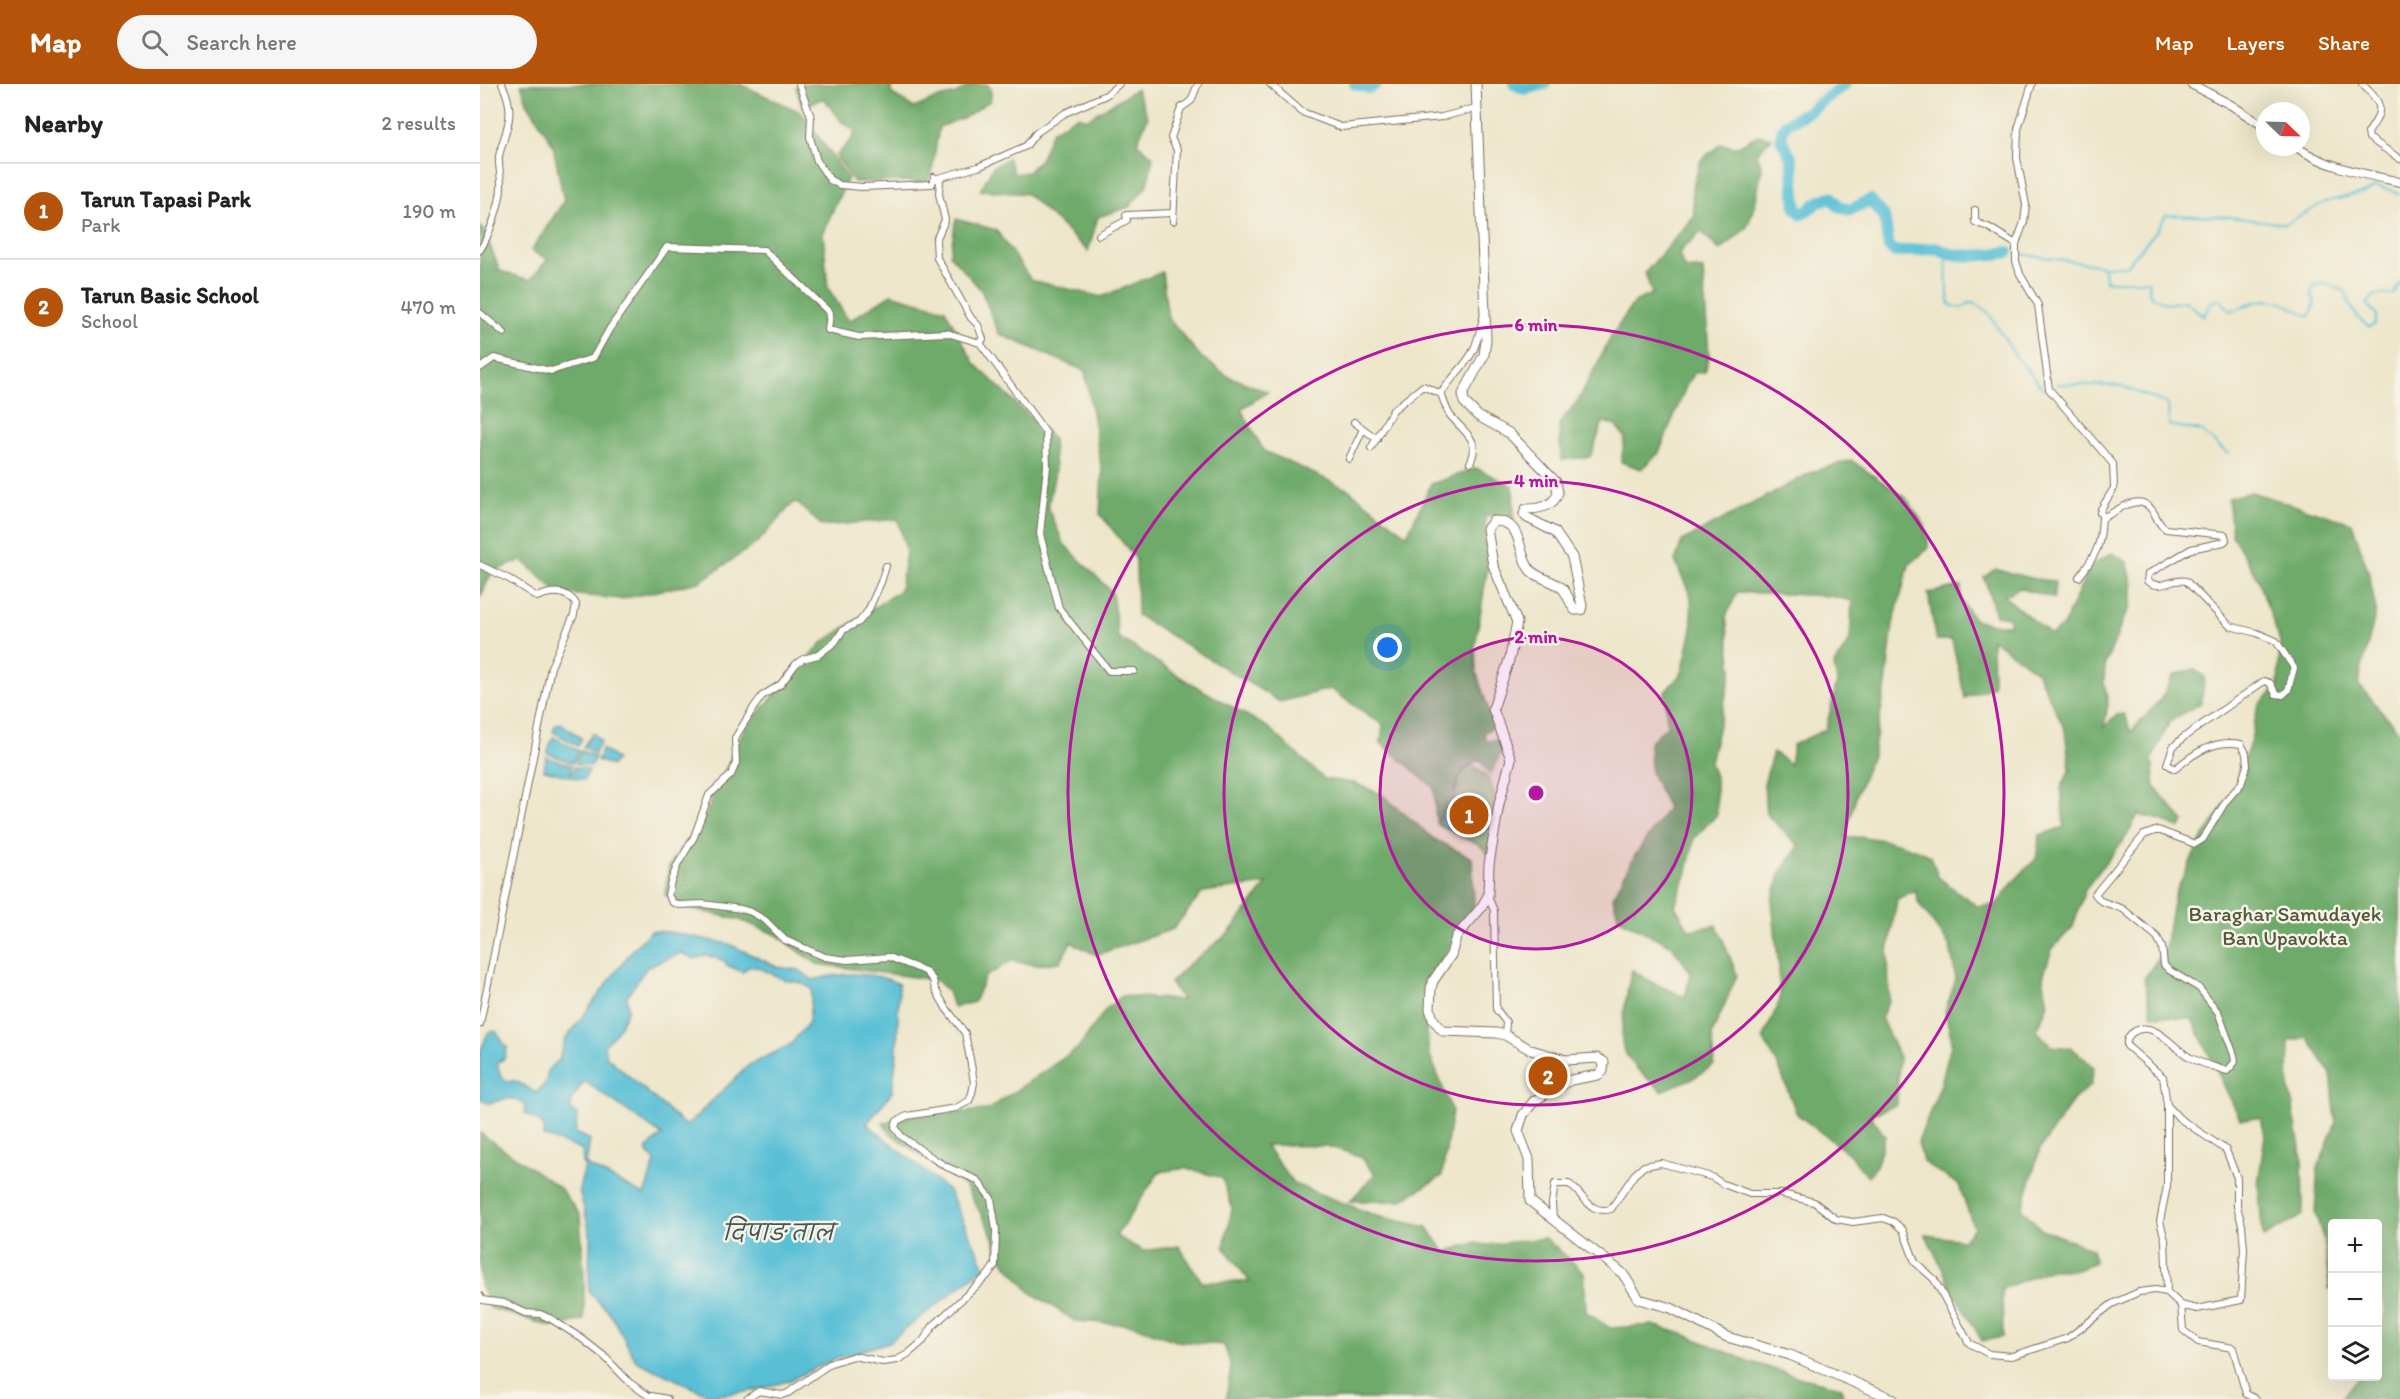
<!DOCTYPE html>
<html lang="en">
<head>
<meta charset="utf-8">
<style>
	:root { --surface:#fff; --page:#f6f6f6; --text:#222; --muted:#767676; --line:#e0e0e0; --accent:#b45309 }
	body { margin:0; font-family:Itim,"Playpen Sans Deva",sans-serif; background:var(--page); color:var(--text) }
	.controls { position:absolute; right:18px; bottom:18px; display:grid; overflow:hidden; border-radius:6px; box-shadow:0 6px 24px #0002 }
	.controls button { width:54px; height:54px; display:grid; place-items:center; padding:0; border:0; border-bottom:2px solid var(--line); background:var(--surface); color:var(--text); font:30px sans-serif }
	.compass { position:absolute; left:1776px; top:18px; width:54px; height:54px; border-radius:50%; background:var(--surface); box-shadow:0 6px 24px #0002; rotate:113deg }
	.you { position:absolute; left:908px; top:564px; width:21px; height:21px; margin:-15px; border:4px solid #fff; border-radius:50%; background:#1a73e8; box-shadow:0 0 0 9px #1a73e833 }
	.badge { display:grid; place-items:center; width:39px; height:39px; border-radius:50%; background:var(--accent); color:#fff; font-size:20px; font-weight:700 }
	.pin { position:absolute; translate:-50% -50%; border:3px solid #fff; box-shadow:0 2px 6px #0006 }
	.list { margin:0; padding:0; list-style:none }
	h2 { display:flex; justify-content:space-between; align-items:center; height:78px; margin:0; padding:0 24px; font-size:26px }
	h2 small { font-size:20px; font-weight:400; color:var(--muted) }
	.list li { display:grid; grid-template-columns:39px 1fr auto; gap:18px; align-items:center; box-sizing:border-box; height:96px; padding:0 24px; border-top:2px solid var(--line) }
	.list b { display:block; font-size:22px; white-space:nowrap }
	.list p { margin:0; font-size:20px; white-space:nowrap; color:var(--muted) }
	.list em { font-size:20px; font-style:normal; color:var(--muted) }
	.icon { flex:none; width:33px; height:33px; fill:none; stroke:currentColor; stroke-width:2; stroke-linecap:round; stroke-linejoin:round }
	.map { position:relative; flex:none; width:1920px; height:1315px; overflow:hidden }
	header { display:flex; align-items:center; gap:36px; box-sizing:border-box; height:84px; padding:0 30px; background:var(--accent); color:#fff }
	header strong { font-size:28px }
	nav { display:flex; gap:33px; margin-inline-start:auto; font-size:21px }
	.search { width:420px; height:54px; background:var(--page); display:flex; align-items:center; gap:15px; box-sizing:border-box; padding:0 21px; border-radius:33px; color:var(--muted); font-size:22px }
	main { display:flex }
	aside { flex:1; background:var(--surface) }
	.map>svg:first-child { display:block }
	.green { fill:#88c47a; stroke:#62774c; stroke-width:1.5 }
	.forest { fill:#6eaa6a; stroke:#546a44; stroke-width:1.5; fill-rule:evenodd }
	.water { fill:#58bfd5; stroke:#4a747a; stroke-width:1.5; fill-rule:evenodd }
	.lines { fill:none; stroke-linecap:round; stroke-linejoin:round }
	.stream { stroke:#58bfd5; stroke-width:2 }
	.river { stroke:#58bfd5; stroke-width:12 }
	.minor-casing { stroke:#796c5a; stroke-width:8 }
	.tertiary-casing { stroke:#796c5a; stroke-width:10 }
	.secondary-casing { stroke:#796c5a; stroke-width:11 }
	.minor { stroke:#fff; stroke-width:6 }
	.tertiary { stroke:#fff; stroke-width:8 }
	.secondary { stroke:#fff; stroke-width:9 }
	.ring { fill:none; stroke:#b5179e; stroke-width:3 }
	.labels { text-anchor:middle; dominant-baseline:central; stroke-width:5; stroke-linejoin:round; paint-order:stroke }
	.park-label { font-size:21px; fill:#52583a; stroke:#f7f3e8 }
	.water-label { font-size:22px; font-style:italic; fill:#445755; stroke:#f7f3e8 }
	.centre { fill:#b5179e; stroke:#f7f3e8; stroke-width:3 }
	.ring-label { font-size:18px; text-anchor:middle; font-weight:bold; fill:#b5179e; stroke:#f7f3e8; stroke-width:5; stroke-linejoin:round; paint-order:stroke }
</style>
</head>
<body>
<header>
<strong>Map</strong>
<div class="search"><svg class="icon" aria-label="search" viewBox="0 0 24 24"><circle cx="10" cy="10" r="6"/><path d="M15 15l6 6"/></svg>Search here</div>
<nav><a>Map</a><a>Layers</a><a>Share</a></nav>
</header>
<main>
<aside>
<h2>Nearby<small>2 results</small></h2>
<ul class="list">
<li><span class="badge">1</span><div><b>Tarun Tapasi Park</b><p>Park</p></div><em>190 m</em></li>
<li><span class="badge">2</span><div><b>Tarun Basic School</b><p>School</p></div><em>470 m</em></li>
</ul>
</aside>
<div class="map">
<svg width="1920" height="1315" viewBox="0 0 1920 1315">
	<rect width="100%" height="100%" fill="#f7f3e8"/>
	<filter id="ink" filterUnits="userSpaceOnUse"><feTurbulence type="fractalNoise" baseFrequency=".0167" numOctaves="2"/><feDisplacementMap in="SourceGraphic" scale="12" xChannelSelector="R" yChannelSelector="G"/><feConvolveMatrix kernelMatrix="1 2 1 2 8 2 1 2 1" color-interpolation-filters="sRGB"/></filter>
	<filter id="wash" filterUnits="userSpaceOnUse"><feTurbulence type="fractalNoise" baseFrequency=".008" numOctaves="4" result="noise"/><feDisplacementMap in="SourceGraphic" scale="24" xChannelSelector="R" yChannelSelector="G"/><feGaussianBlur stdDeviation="1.35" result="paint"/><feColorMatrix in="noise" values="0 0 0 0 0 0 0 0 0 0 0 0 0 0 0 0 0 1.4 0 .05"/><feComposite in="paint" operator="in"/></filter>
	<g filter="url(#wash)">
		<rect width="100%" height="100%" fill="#ede6ca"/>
		<path class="green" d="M991 681C1026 697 1014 740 1009 770L1000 761 957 741 967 720 975 716 979 693Z"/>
		<path class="forest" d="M41 0H260L321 28 368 94 343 148 348 204 369 237 411 210 465 225 494 279 573 355 575 387 568 424 584 460 632 508 638 553 705 596 789 644 844 695 874 699 901 710 954 755 992 774 994 821 943 910 949 969 972 1027 962 1092 920 1117H870L895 1090 880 1072 846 1062 785 1061 814 1100 897 1132 947 1143 965 1168 994 1159 1007 1161 1065 1154 1104 1188 1106 1228 1130 1244 1173 1241 1206 1251 1268 1277 1322 1294 1362 1303 1363 1315H746L751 1283 744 1261 696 1257 653 1241 595 1237 550 1208 521 1174 509 1144 485 1102 411 1050 403 1039 429 1032 507 1026 598 964 626 925 642 912 703 916 690 899 709 880 749 849 787 800 723 808 693 845 616 871 591 858 580 878 557 881 531 877 505 893 494 918 473 923 468 907 455 896 337 880 297 851 260 836 212 825 185 811 189 782 225 732 264 645 342 559 420 506 426 467 418 435 342 442 315 417 277 459 219 498 141 515 78 509 42 476 12 488 0 514V142L5 149 20 187 50 196 68 175 51 167 84 117 73 61 47 18ZM706 1084 742 1094 752 1124 744 1163 770 1198H722L699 1162 663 1167 636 1152 679 1088Z
			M323 0H411V9L434 24 455 15 476 10 491 0H507L511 5V16L485 33 459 43 452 88 447 97 374 98 356 72 372 55 375 47 362 38 344 14 322 23 316 3Z
			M656 5 668 33 657 59 673 72 668 100 649 123 618 133 608 167 547 110 500 106 513 83 528 74 534 90 548 88 561 74 572 47 597 32 607 35Z
			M1278 51 1292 54 1277 69 1282 85 1275 121 1267 143 1240 167 1222 148 1204 163 1199 170 1204 184 1223 186 1229 273 1225 288 1214 289 1207 300 1179 369 1161 385 1141 378 1145 353 1135 341 1123 338 1110 373 1081 376 1079 340 1099 315 1131 253 1154 218 1172 210 1165 189 1214 132 1212 105 1221 76 1241 60 1256 63Z
			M476 135 516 146 551 196 621 213 682 188 688 234 721 273 748 292 788 308 761 325 784 367 869 406 927 451 951 400 996 384 1033 402 1034 435 1005 431 1007 488 995 562 996 587 1014 643 1004 648 1006 658 1021 654 1024 663 1010 691 1000 675C979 687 977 692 973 715L966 718 956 740 954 704 901 659 903 641 850 605 800 618 657 531 656 475 620 430 622 388 605 287 519 250 501 206 470 171Z
			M1371 376 1426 414 1445 442 1449 464 1429 481 1413 540 1406 601 1393 669 1377 709 1365 753C1397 752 1423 759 1451 772L1458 793 1497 822 1516 821 1535 796 1556 775 1560 751 1584 743 1581 705 1590 685 1585 646 1557 588 1512 555 1513 602 1485 614 1472 556H1456L1448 509 1481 502V517L1495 536 1517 541H1529V533L1516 531 1504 493 1515 485 1555 495 1575 497 1574 514 1539 504 1524 512 1571 551 1583 542 1610 482 1632 469 1647 478 1653 501 1651 522 1644 534 1625 581 1624 598 1628 619 1624 643 1636 631 1644 630 1651 648 1680 616 1694 591 1714 585 1725 593 1721 619 1690 637 1672 675 1675 703 1704 738 1699 744 1681 736 1658 731 1646 753 1605 805 1593 843 1572 865 1563 893 1568 920 1557 947 1572 962 1592 964 1614 983 1611 1001 1594 1015 1560 1065 1542 1125 1561 1145 1612 1165 1615 1178 1597 1186H1569L1522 1205 1523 1253 1502 1257 1472 1205 1446 1151 1483 1156 1494 1144 1479 1101 1443 1078 1438 1058 1461 1000 1472 957 1465 928 1476 895 1470 862 1439 820 1435 806 1417 815 1408 867 1409 916 1401 934 1419 973 1417 1021 1390 1031 1405 1052 1397 1080 1388 1093 1369 1070 1317 1030 1298 981 1283 955 1300 916 1299 885 1292 817 1301 788 1319 762 1286 730 1284 700 1293 668 1310 680 1313 661 1346 645 1357 598 1354 581 1370 556 1372 517 1350 512 1257 508 1246 533 1252 586 1230 679 1236 696 1237 731 1214 754 1207 788 1195 822 1209 846 1237 841 1257 891 1232 950 1234 981 1213 994 1182 1007C1168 995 1152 983 1144 966 1138 953 1148 901 1152 886L1173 899 1205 913 1211 889 1192 862 1139 835 1133 813 1154 773 1188 724 1171 689 1170 658 1187 642 1185 608 1202 589 1212 545 1211 513 1195 477 1202 457 1332 388Z
			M1771 408 1872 439 1889 490 1896 527 1878 600 1920 649V1315H1861L1878 1293 1898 1292V1255L1906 1228 1898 1195V1140H1852V1204L1849 1205 1844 1157 1835 1128 1838 1084 1856 1038 1851 990 1827 953 1809 957 1808 995 1822 1075 1823 1131 1783 1153 1778 1101 1785 1051 1781 1034 1760 1035 1712 935 1672 931 1664 895 1685 864 1694 812 1719 760 1755 703 1771 656 1778 622 1798 602 1800 557 1778 495 1752 451 1748 414Z
			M0 1049 80 1104 100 1131 104 1193V1236L72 1243 10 1224 0 1200Z"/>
		<path class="water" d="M81 639 102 655 98 662 73 648 75 641Z
			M112 650H114L121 658 115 669 103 663Z
			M73 653 99 667 93 679 67 669Z
			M122 665 136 675 132 682 117 676Z
			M101 667 115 672 111 682 96 680Z
			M66 673 92 682 90 688 92 689 95 683 109 686 104 696 64 686Z
			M974 718 992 726 997 733 988 751 984 753 960 740 968 723Z
			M171 847 189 848 249 860 297 883 319 886 333 896C362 889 392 886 419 900L417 969 412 1008 387 1040 469 1107 505 1183 409 1258 357 1274 308 1297 272 1307 231 1312 156 1277 130 1229 109 1208 110 1148 99 1106 105 1082 103 1079 102 1066 63 1052V1040L45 1029 44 1020C28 1010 25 1016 9 1019L0 1016V968L8 949 16 947 27 964 25 974 17 979 21 993 27 997H36L56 1009 66 999 68 986 79 976 85 956 153 865ZM201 869 215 875 226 871 245 877 246 881 263 888 268 883H277L305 896 322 899 332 905 329 938 310 961 269 981 206 1042 126 972 124 962 138 946 148 925 147 912 167 883ZM104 997 182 1051 166 1065 175 1078 164 1111 106 1081 110 1056 95 1049 98 1031 91 1026 92 1015Z"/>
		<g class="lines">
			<path class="stream" d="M1466 170 1467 206 1470 221 1482 224 1489 219 1497 220 1508 228 1534 270 1563 305
				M1541 170 1623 182 1626 197H1668L1670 211 1687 220 1705 217 1724 232 1731 218 1740 215 1750 227C1761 225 1768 220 1778 217 1797 213 1814 224 1829 233L1835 219 1831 210 1834 201 1848 200 1865 207C1871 223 1875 234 1889 243L1895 240 1897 231 1887 220 1895 211 1914 210 1920 198
				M1623 182H1646L1678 145 1686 131 1750 133 1806 140 1845 118 1886 108 1896 102 1920 109
				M1577 300 1641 302 1688 320 1689 341 1721 347 1748 370"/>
			<path class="river" d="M875 0 889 4 896 0
				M1034 0 1045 5 1065 0
				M1365 0 1328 28 1307 39 1302 47 1301 55 1312 75 1316 124 1322 130 1340 117 1351 113 1358 122 1370 126 1390 116 1404 132 1409 163 1415 168 1457 164C1475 176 1506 171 1528 168"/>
		</g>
	</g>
	<g filter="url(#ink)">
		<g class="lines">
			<defs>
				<path id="minor" d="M319 0 331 33 330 53 337 77 350 96 360 101 382 103 452 100 454 93 460 97 459 110 465 136 456 156 457 174 491 234 498 241 503 255 500 259
					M790 0 822 28 861 43 962 33 996 24
					M1552 0 1538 45 1537 74 1546 121 1544 138 1536 160V177L1540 190 1558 221 1569 305 1633 380 1634 404 1621 425 1620 429 1625 433C1638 426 1659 408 1672 426 1678 434 1677 440 1686 445L1745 451 1746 456 1744 458 1711 465 1668 490 1667 497C1682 508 1691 493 1706 497L1750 542 1777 549 1796 557 1814 584 1808 606 1803 611 1796 610 1790 599 1784 597 1704 653 1693 663 1687 680 1695 685C1714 669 1735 655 1761 660L1766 669 1767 682 1761 700 1746 717 1723 755 1715 760 1678 746 1664 751 1615 810 1621 817 1643 825 1677 853 1682 863 1684 881 1689 886 1719 904 1738 928 1754 971 1755 978 1747 987C1735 983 1722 980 1711 974 1694 966 1676 936 1655 947 1648 951 1646 955 1647 962L1683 993 1687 1021
					M1882 0C1904 21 1904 25 1888 49L1889 54 1920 75
					M458 94 498 83 546 62 556 49 585 29 626 11 639 0
					M1495 126V138L1508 143 1536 160
					M693 137 697 66 691 54 701 24 711 17 718 0
					M619 151 647 136 646 131 693 129
					M0 166C9 152 22 117 21 100 21 91 18 81 19 72 26 43 37 31 22 0
					M0 229 24 249
					M0 284 14 274 71 287 113 274 130 244 187 163 284 166 350 229 348 246 379 253 467 249 500 259 566 349 567 382 560 450 579 524 629 587H654
					M961 310C964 317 966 325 970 331 983 348 1002 355 990 379
					M874 338 897 355
					M891 364 913 326 943 302 961 310C970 294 985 283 993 267 998 257 1000 245 1003 234
					M869 375 883 345
					M0 481 29 495 57 513C71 507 86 505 96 520L94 531 71 583 0 940
					M1599 493C1617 470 1621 462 1622 432
					M1008 812 1014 827 1016 925 1026 938 1025 951
					M1073 1135 1072 1119 1075 1100H1089C1104 1111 1110 1131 1131 1125L1154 1091 1164 1082 1181 1079 1232 1093 1243 1100 1270 1110H1302L1334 1118 1356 1135 1373 1138 1403 1134 1414 1138 1423 1146 1435 1178 1454 1195 1489 1259 1509 1270 1532 1272 1588 1254 1632 1220 1659 1208 1675 1206 1687 1208 1701 1221 1703 1246 1718 1258 1753 1264 1766 1310 1776 1315
					M1687 1208 1685 1156 1680 1137 1687 1102V1021L1699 1034 1746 1066 1757 1094V1122L1762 1141 1764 1165 1761 1216 1717 1225 1701 1221
					M0 1212 2 1216 24 1219 46 1229 60 1230 71 1235 101 1254 124 1272 150 1299 173 1315
					M171 1312 187 1315
					M267 1315 279 1307 302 1311 308 1309 351 1279 374 1272 403 1278 417 1276 428 1270 443 1257 453 1242 508 1191 515 1181 516 1146 511 1114 497 1096 467 1083 454 1075 421 1052 415 1043 417 1037 427 1032 476 1024 489 1017 492 1009 494 999 492 986 485 949 466 924 455 905 453 896 445 887 409 873 367 876 345 873 305 856 285 836 271 828 261 825 223 820 199 821 192 818 188 811 191 797 198 780 214 753 229 711 251 691 256 679 255 654 274 623 282 612 301 600 316 580 323 575 338 571 355 558 363 546 379 538 388 527 401 498 406 482"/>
				<path id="tertiary" d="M1711 0 1751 21 1785 43
					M1816 63C1848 84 1884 90 1920 98"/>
				<path id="secondary" d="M996 0 1006 256 1004 271 983 310 984 318 998 332 1029 349 1076 398 1078 409C1073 423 1059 425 1046 425L1044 430 1046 433 1075 448 1092 473 1102 522 1101 526H1095C1090 520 1088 511 1083 505 1074 496 1058 495 1050 486 1036 469 1045 436 1013 437L1007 445 1013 481 1037 538 1030 573 1013 625 1031 675 1019 720 1009 780 1008 812 1001 824 976 853 971 871 953 897 951 904 950 925 953 935 963 947 1016 949 1025 951 1051 966 1086 976 1117 974 1124 978 1123 987 1118 991 1091 996 1074 1005 1054 1017 1043 1031 1038 1047 1049 1075 1050 1117 1136 1184 1143 1190 1159 1215 1191 1224 1247 1253 1310 1271 1413 1315"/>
			</defs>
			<use href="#minor" class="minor-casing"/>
			<use href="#tertiary" class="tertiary-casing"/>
			<use href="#secondary" class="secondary-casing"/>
			<use href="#minor" class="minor"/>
			<use href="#tertiary" class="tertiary"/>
			<use href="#secondary" class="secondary"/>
		</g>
	</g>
	<circle cx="1056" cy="709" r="156" fill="#b5179e" fill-opacity=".12"/>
	<g class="ring">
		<circle cx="1056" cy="709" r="156"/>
		<circle cx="1056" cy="709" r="312"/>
		<circle cx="1056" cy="709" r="468"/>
	</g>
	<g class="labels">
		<g class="park-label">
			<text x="1805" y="829">Baraghar Samudayek<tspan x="1805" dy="24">Ban Upavokta</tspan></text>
		</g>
		<g class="water-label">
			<text x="298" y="1148">दिपाङ ताल</text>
		</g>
	</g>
	<circle cx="1056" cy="709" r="9" class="centre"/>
	<g class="ring-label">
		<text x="1056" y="247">6 min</text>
		<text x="1056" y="403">4 min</text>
		<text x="1056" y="559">2 min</text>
	</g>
</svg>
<div class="controls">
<button>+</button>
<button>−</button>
<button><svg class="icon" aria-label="layers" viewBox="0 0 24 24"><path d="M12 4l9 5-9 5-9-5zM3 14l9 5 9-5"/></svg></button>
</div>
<svg class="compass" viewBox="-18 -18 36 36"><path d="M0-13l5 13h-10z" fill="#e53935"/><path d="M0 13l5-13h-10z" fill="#767676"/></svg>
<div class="you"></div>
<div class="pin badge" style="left:989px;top:731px">1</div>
<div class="pin badge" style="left:1068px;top:992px">2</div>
</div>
</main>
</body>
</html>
